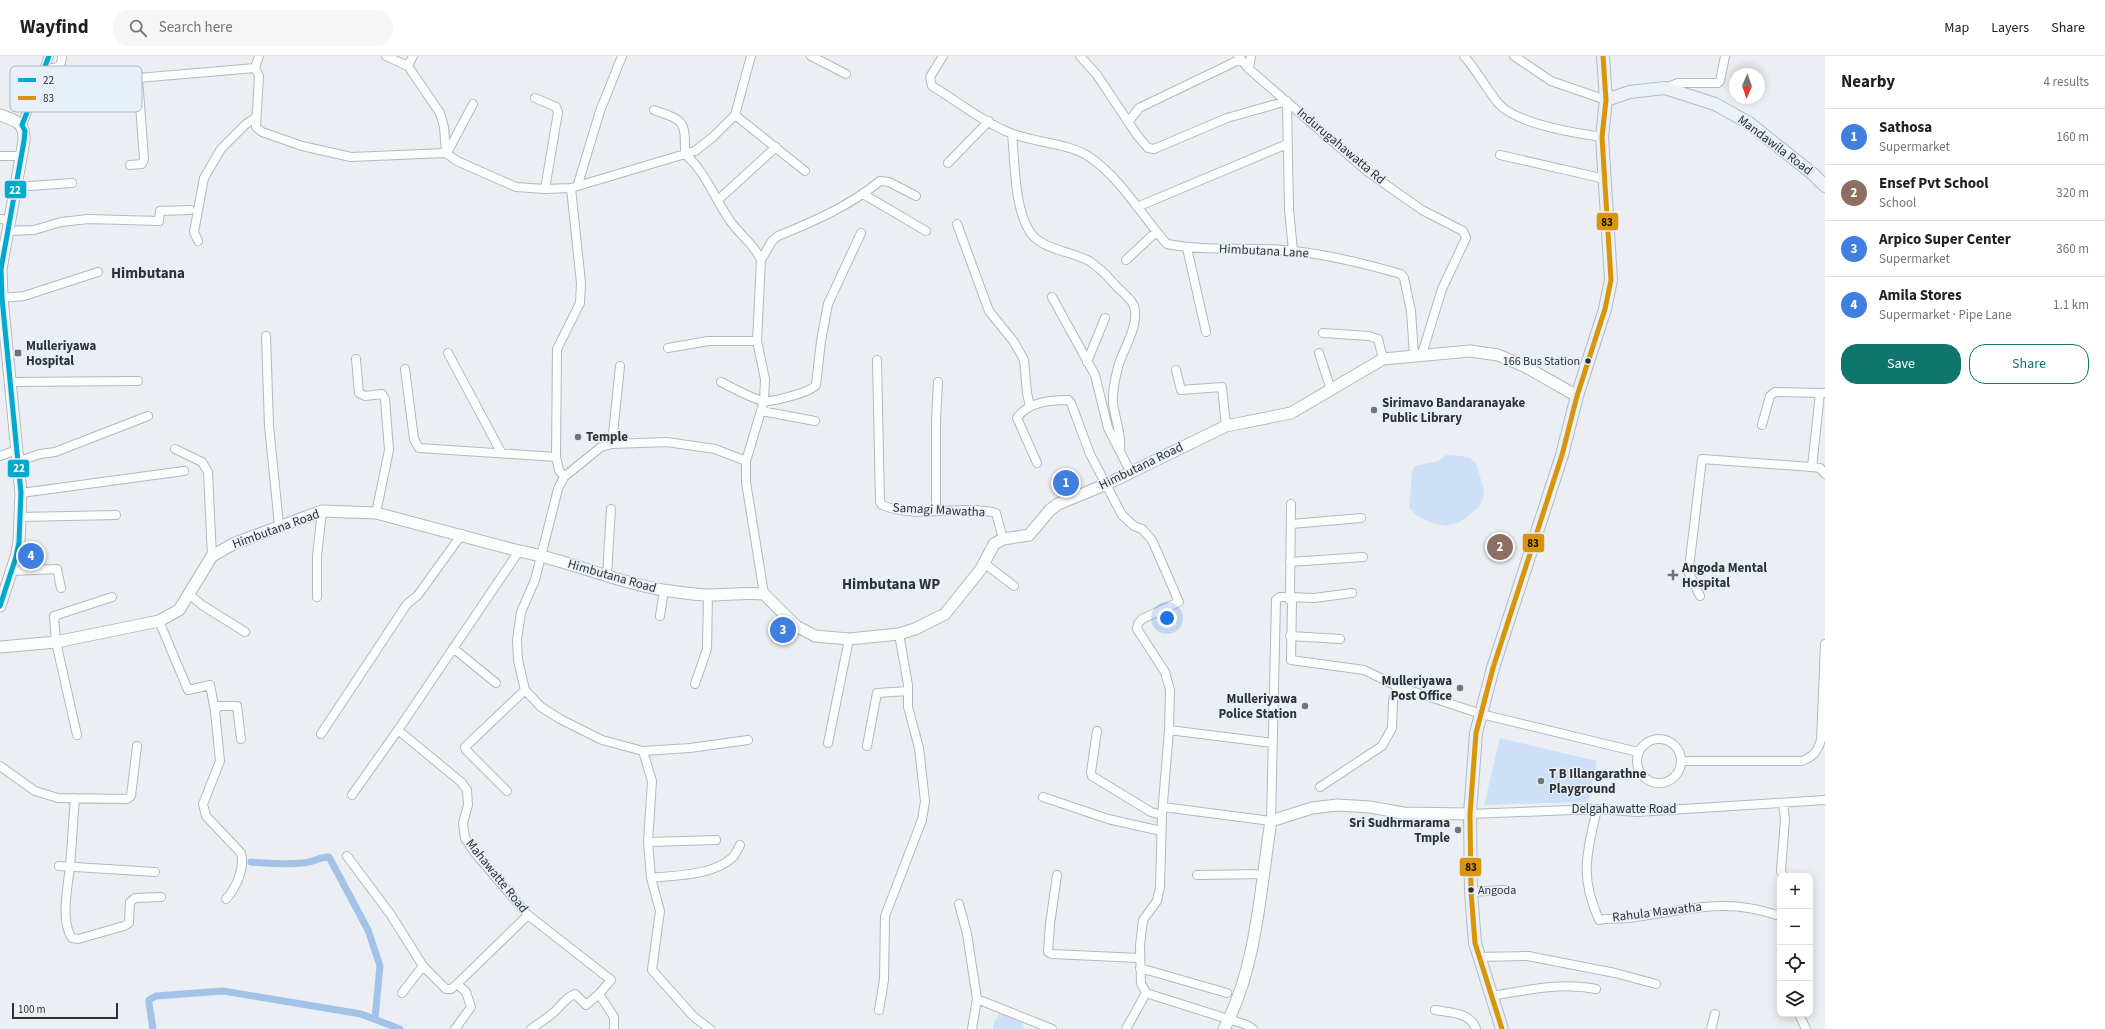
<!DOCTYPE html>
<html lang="en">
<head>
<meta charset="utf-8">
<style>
	:root { --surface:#fff; --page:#f6f6f6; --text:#202124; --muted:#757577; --line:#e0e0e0; --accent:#0f766e }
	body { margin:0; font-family:"Source Sans 3",sans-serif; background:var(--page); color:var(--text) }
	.controls { position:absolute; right:12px; bottom:12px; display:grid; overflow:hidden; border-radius:8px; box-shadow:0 2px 10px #0003 }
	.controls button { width:36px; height:36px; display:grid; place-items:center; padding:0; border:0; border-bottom:1px solid var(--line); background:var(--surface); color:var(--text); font:20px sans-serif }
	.compass { position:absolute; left:1729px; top:12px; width:36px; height:36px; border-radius:50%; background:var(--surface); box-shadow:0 2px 10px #0003; rotate:182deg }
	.scale { position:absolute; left:12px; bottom:10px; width:106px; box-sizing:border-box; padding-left:4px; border:2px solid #2f3235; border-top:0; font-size:11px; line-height:14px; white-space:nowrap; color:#2f3235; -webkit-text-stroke:3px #e7eff8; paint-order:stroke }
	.you { position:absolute; left:1167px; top:562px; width:14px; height:14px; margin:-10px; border:3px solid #fff; border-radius:50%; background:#1a73e8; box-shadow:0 0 0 6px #1a73e833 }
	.badge { display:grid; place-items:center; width:26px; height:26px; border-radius:50%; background:var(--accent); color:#fff; font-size:13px; font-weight:700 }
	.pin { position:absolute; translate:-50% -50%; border:2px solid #fff; box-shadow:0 1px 4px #0006 }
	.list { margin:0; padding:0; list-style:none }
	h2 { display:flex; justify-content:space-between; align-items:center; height:52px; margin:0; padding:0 16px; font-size:17px }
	h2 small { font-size:13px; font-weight:400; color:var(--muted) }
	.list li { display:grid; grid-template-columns:26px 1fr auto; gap:12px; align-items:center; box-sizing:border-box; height:56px; padding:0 16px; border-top:1px solid var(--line) }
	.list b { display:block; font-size:15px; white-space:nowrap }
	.list p { margin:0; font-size:13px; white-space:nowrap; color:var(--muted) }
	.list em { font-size:13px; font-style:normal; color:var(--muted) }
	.actions { display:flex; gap:8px; padding:12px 16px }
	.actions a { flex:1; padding:9px 0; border:1px solid var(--accent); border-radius:16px; text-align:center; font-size:14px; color:var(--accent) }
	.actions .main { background:var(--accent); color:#fff }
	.icon { flex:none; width:22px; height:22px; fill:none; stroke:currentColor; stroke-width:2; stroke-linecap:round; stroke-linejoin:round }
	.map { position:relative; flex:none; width:1825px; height:973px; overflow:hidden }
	header { display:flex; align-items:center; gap:24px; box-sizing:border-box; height:56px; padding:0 20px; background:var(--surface); border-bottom:1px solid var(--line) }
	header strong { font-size:19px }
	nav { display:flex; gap:22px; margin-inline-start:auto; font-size:14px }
	.search { width:280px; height:36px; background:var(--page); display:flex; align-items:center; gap:10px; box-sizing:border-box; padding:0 14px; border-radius:16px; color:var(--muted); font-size:15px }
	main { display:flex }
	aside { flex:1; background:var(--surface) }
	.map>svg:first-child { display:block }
	.green { fill:#cde0f7 }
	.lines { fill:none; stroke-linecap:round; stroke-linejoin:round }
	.canal { stroke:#a2c2e8; stroke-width:7 }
	.street-casing { stroke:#b5b7bb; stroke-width:10 }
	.secondary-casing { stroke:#b5b7bb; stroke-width:13 }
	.primary-casing { stroke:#b2bbc5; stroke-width:14 }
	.street { stroke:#fcfdfd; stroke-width:8 }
	.secondary { stroke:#fcfdfd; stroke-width:11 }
	.primary { stroke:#ecf1f6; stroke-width:12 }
	.bus-1-casing { stroke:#e7eff8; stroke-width:8 }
	.bus-2-casing { stroke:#e7eff8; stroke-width:8 }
	.bus-1 { stroke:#00a9ce; stroke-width:5 }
	.bus-2 { stroke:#d99508; stroke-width:5 }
	.poi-dot { fill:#717478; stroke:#e7eff8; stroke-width:1.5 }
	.bus-dot { fill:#2f3235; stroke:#e7eff8; stroke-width:1.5 }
	.labels { text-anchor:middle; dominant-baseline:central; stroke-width:3; stroke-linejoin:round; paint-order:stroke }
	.bus-label { font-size:12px; fill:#2f3235; stroke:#e7eff8; text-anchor:end }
	.street-label { font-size:13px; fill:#2f3235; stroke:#e7eff8 }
	.poi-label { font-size:13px; font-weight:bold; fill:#2f3235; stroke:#e7eff8; text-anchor:start }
	.quarter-label { font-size:15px; font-weight:bold; fill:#2f3235; stroke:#e7eff8 }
	.key { fill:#e7eff8; stroke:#b0b6be; stroke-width:1 }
	.key-label { font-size:11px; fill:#2f3235 }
	.line-badge { stroke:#e7eff8; stroke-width:1.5 }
	.badge-label { font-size:11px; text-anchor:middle; font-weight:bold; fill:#fff }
	.pale-badge-label { font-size:11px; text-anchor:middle; font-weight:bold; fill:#111 }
</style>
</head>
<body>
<header>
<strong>Wayfind</strong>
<div class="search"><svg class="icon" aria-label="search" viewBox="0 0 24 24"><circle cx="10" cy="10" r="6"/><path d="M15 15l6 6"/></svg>Search here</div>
<nav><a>Map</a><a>Layers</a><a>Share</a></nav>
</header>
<main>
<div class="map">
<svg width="1825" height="973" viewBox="0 0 1825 973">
	<rect width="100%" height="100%" fill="#ebeff4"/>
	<path class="green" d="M1446 399 1469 401 1476 407 1484 434 1483 443 1479 451 1460 466 1446 470 1432 467 1416 459 1409 452 1412 417 1414 410 1438 405Z
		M1500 682 1597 705 1588 746 1484 749Z
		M1000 956 1022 966 1024 973H993L994 967Z"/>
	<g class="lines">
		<path class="canal" d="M251 806C268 807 285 809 302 807 312 807 319 801 329 801L368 874 380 910 375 962
			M153 973 149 947V944L156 940 223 935 361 958 400 973"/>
		<defs>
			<path id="street" d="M386 0 408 10
				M413 0 408 10 440 57 444 71 446 97
				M811 0 846 18
				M943 0 930 21 932 30C957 45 986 68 1013 78 1037 87 1070 87 1091 102 1122 124 1142 160 1167 188 1209 196 1252 190 1294 195 1331 199 1366 208 1401 218L1404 222 1411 255 1414 299
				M1080 0 1097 19 1137 79 1148 92 1154 93 1227 62 1287 45 1289 153 1293 195
				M1238 0 1249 13 1368 116 1422 154 1463 175 1466 182 1442 233 1422 298
				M1464 0C1477 15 1486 32 1498 47 1516 68 1574 77 1602 81
				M1514 0 1551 25 1606 44
				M45 12C55 13 62 12 62 0
				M255 12 259 0
				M1249 13 1251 0
				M1665 32 1678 27H1718L1720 25 1725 0
				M36 34 138 22 255 12 259 20 256 71 262 76 302 90 351 101 446 97 457 105 516 131 545 133 571 132 695 95 713 81 735 59 751 0
				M535 42 556 51 558 56 545 133
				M654 54C685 65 685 64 685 98
				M735 59 805 115
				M1129 65 1139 52 1241 3
				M22 69 49 0
				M1012 78C1015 106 1014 152 1030 176 1042 194 1071 195 1089 205 1101 212 1109 222 1118 232 1124 237 1131 243 1134 250 1140 269 1123 293 1118 311 1115 323 1112 335 1113 347 1115 364 1122 378 1120 395
				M447 97 473 48
				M685 98C706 116 715 144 731 166 741 180 754 188 761 204L757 285 765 323 764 345 746 405V426L764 538
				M1500 99 1605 123
				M0 100H21
				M948 107 989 65
				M130 109 142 108 144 103 138 22
				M578 128 600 55 622 0
				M15 131 72 127
				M571 132 581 227 580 247 557 293 556 401 559 414 564 421 558 433 535 524 521 556 517 584 518 604 525 634 541 651 560 663 602 684 643 695 690 692 748 684
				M863 138 926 175
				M718 144 776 91
				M1137 151 1287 88
				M0 163 9 164
				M957 168 989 255 1014 286 1024 304 1027 337 1030 350
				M7 175 34 174 61 166 88 163 159 165 160 155 190 154
				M198 185 194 176 204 122 221 93 246 68 255 62
				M1187 192 1206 276
				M761 204 772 185 778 180C815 165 849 150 880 125L889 126 916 140
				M1126 204 1156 176
				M1052 241 1095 319 1108 372 1130 415
				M2 242 24 240 98 216
				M1323 277 1369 280 1378 283 1383 303
				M266 280 269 370 279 469
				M668 292 708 285H757
				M448 297 501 396
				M1319 297 1331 334
				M356 303 359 337 365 340 382 338 385 343 389 394 376 457
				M877 304 880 446 882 449C917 464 960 448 996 457L1003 483
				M1087 306 1105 262
				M405 313 414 383 419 392 556 401
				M1176 314 1181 334 1222 331 1226 370
				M12 326 138 325
				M721 326C731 331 754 344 764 345 773 346 811 336 816 329L821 285 828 248 861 177
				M761 355 815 365
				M1762 369 1770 340 1775 336 1820 337
				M612 388 620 310
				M175 393 202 406 208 416 212 500
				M0 400 17 394
				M19 405 40 398 55 396 148 360
				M1037 407 1017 362C1028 346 1050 344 1068 344L1071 347 1090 398 1122 459 1134 470 1142 473 1152 484 1179 546 1142 563 1138 568 1137 573 1165 616 1170 634 1169 674 1162 759 1160 831 1157 845 1143 864 1140 889 1141 927 1146 937 1247 969 1253 973
				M1812 411 1820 337H1825
				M564 421 601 391 612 388 667 386 715 393 746 405
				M21 437 184 415
				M1291 448 1290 541 1292 546
				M936 455V365L938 326
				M21 461 116 459
				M1291 468 1361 462
				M519 495 398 674 461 726 467 734 468 749 463 767 465 782 475 797 528 859 611 924 599 938 614 961V973
				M1290 506 1363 501
				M984 507 1014 530
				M12 515 57 513 61 532
				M607 519 611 453
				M190 539 202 549 245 576
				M1700 540 1689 517V512L1702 403 1812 411 1820 412 1825 418
				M317 541V500L322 455
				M1290 541 1314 542 1352 537
				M660 560 664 534
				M159 565 188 634 210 629 215 655 220 705 203 748 206 760 241 797C245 813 236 832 226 843
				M1290 580 1340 583
				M453 592 496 627
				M695 628 707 593 708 539
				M215 655 219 650H237L241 683
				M1169 674 1273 687
				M1097 675 1091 716 1092 720 1151 756 1162 759
				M321 678 407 548 418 539 462 478
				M77 679 56 586 54 560 112 541
				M1637 705a22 22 0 1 1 44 0a22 22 0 1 1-44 0Z
				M828 687 849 583
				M867 690 877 637 908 635
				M643 695 652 725 648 786 651 822 660 855 652 914 694 961 710 973
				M1682 705H1802C1814 700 1817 696 1821 684L1825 588
				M0 710 35 735 58 742 127 743 131 740 137 690
				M1320 731 1382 690 1392 672 1393 645 1397 630
				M507 735 466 694 465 691 525 634
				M352 739 398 674
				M1043 741 1108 763 1161 775
				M75 742C73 765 72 787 70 810 68 830 60 865 72 882L78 883 124 870 129 867 130 846 135 842 161 841
				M1783 747 1785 763 1781 815 1783 820
				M1163 751 1271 765 1276 544 1280 541H1287L1292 546 1291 604 1364 614 1397 630 1481 658 1638 696
				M1597 753C1587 798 1579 819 1599 864 1609 862 1619 863 1629 862 1685 855 1724 840 1780 860
				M1470 758 1597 753 1637 756 1825 744
				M648 786 716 784
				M347 800 391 859 423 910 446 933H451L457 928
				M59 810 155 816
				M1057 819 1050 868 1048 896 1052 898 1139 902
				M1197 819 1263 818
				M651 822C676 819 711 820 732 802 735 799 738 793 740 789
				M1471 836 1504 834
				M959 848 967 878 977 943
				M1479 901 1528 900 1615 917 1656 928
				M1140 912 1227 937
				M402 937 423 910
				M1492 940C1527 934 1561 926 1596 933
				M879 954 884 924 885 860 922 764 925 745 919 692 908 651V629L899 578
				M1435 954C1451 957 1470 956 1476 973
				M1799 958 1806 973
				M455 973 471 951 466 936 457 928 528 859
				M531 973C538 968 546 963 553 957 561 951 564 942 575 938L586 949 599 938
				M972 973 977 943 1052 973
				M1126 973 1146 937
				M1711 973 1715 958"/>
			<path id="secondary" d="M0 59C16 65 25 66 24 85L1 213 2 242 21 437 19 486 16 501 0 550
				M0 591 56 586 159 565 179 554 212 500 235 487 322 455 376 457 519 495C568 504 614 526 663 534 678 536 694 539 709 539 727 539 745 536 764 538L796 570 815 580 849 583 899 578 915 573 945 558 981 513 994 488 1003 483 1029 479 1050 454 1058 448 1107 428 1226 370 1291 357 1383 303 1470 295 1498 299 1526 311 1577 340
				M1224 973C1257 911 1260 834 1271 765L1312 752 1337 749 1370 751 1403 757 1470 758"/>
			<path id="primary" d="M1606 44 1630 36 1665 32 1715 48 1749 67 1813 118 1825 130
				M1502 973 1475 887 1471 836 1470 758 1476 677 1493 612 1562 399 1577 340 1605 253 1611 224 1602 81 1606 44 1603 0"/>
		</defs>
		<use href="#street" class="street-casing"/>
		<use href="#secondary" class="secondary-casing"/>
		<use href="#primary" class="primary-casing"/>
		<use href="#street" class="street"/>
		<use href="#secondary" class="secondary"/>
		<use href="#primary" class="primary"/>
		<defs>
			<path id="bus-1" d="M0 550 16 501 19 486 21 437 2 242 1 213 24 85 25 75 22 69 49 0"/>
			<path id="bus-2" d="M1502 973 1475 887 1471 836 1470 758 1476 677 1493 612 1562 399 1577 340 1605 253 1611 224 1602 81 1606 44 1603 0"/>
		</defs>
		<use href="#bus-1" class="bus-1-casing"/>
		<use href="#bus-2" class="bus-2-casing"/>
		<use href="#bus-1" class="bus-1"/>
		<use href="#bus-2" class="bus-2"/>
	</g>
	<g class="poi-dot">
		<rect x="14" y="293" width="8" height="8" rx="2"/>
		<circle cx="1374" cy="354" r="4"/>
		<circle cx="578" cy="381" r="4"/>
		<path d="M1671 513h4v4h4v4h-4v4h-4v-4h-4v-4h4z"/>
		<circle cx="1460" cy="632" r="4"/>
		<circle cx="1305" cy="650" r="4"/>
		<circle cx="1541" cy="725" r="4"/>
		<circle cx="1458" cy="774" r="4"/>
	</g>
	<g class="bus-dot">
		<circle cx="1588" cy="305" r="3.5"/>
		<circle cx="1471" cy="834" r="3.5"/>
	</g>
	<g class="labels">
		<g class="bus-label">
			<text x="1580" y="305">166 Bus Station</text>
			<text x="1478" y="834" text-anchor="start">Angoda</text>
		</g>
		<g class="street-label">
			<text transform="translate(1775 89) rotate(37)">Mandawila Road</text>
			<text transform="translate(1341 90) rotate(40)">Indurugahawatta Rd</text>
			<text transform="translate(1264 195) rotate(3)">Himbutana Lane</text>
			<text transform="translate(1141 410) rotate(-26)">Himbutana Road</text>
			<text transform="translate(939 454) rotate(3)">Samagi Mawatha</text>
			<text transform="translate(276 473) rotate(-20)">Himbutana Road</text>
			<text transform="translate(612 520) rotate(16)">Himbutana Road</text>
			<text x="1624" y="753">Delgahawatte Road</text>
			<text transform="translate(497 820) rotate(51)">Mahawatte Road</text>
			<text transform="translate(1657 856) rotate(-7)">Rahula Mawatha</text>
		</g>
		<g class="poi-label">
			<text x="26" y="290">Mulleriyawa<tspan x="26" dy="15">Hospital</tspan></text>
			<text x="1382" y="347">Sirimavo Bandaranayake<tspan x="1382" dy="15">Public Library</tspan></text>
			<text x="586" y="381">Temple</text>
			<text x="1682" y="512">Angoda Mental<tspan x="1682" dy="15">Hospital</tspan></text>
			<text x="1452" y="625" text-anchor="end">Mulleriyawa<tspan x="1452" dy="15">Post Office</tspan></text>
			<text x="1297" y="643" text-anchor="end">Mulleriyawa<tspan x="1297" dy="15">Police Station</tspan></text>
			<text x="1549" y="718">T B Illangarathne<tspan x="1549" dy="15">Playground</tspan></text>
			<text x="1450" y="767" text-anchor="end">Sri Sudhrmarama<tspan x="1450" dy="15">Tmple</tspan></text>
		</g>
		<g class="quarter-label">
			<text x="148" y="217">Himbutana</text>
			<text x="891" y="528">Himbutana WP</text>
		</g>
	</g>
	<rect x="10" y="10" width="132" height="46" rx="6" class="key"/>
	<rect x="18" y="22" width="18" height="4" fill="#00a9ce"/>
	<rect x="18" y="40" width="18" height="4" fill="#d99508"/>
	<g class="key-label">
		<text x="43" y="28">22</text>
		<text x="43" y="46">83</text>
	</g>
	<g class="line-badge">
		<rect x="4" y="124" width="23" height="19" rx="4" fill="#00a9ce"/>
		<rect x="1596" y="156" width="23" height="19" rx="4" fill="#d99508"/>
		<rect x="7" y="403" width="23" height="19" rx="4" fill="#00a9ce"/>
		<rect x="1522" y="477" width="23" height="20" rx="4" fill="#d99508"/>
		<rect x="1459" y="801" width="23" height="20" rx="4" fill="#d99508"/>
	</g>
	<g class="badge-label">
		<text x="15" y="138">22</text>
		<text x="19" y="416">22</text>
	</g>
	<g class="pale-badge-label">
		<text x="1607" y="170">83</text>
		<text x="1533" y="491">83</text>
		<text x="1471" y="815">83</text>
	</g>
</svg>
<div class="controls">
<button>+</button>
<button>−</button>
<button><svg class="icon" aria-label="locate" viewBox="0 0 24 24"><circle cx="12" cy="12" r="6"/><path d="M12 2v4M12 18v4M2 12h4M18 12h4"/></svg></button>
<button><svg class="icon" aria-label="layers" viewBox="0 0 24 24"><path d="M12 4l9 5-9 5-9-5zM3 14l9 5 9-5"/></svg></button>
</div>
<svg class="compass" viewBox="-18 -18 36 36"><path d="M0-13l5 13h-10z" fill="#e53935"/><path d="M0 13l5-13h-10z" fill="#757577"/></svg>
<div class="scale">100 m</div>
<div class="you"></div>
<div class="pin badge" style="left:1066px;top:427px;background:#3f7fe0">1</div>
<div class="pin badge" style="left:1500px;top:491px;background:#8d6e63">2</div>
<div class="pin badge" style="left:783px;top:574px;background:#3f7fe0">3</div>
<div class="pin badge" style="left:31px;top:500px;background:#3f7fe0">4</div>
</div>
<aside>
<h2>Nearby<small>4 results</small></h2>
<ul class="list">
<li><span class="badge" style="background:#3f7fe0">1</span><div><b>Sathosa</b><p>Supermarket</p></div><em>160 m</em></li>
<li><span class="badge" style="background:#8d6e63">2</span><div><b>Ensef Pvt School</b><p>School</p></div><em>320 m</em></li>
<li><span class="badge" style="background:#3f7fe0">3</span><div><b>Arpico Super Center</b><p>Supermarket</p></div><em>360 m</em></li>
<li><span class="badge" style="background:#3f7fe0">4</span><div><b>Amila Stores</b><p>Supermarket · Pipe Lane</p></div><em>1.1 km</em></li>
</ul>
<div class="actions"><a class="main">Save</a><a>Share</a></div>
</aside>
</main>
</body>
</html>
